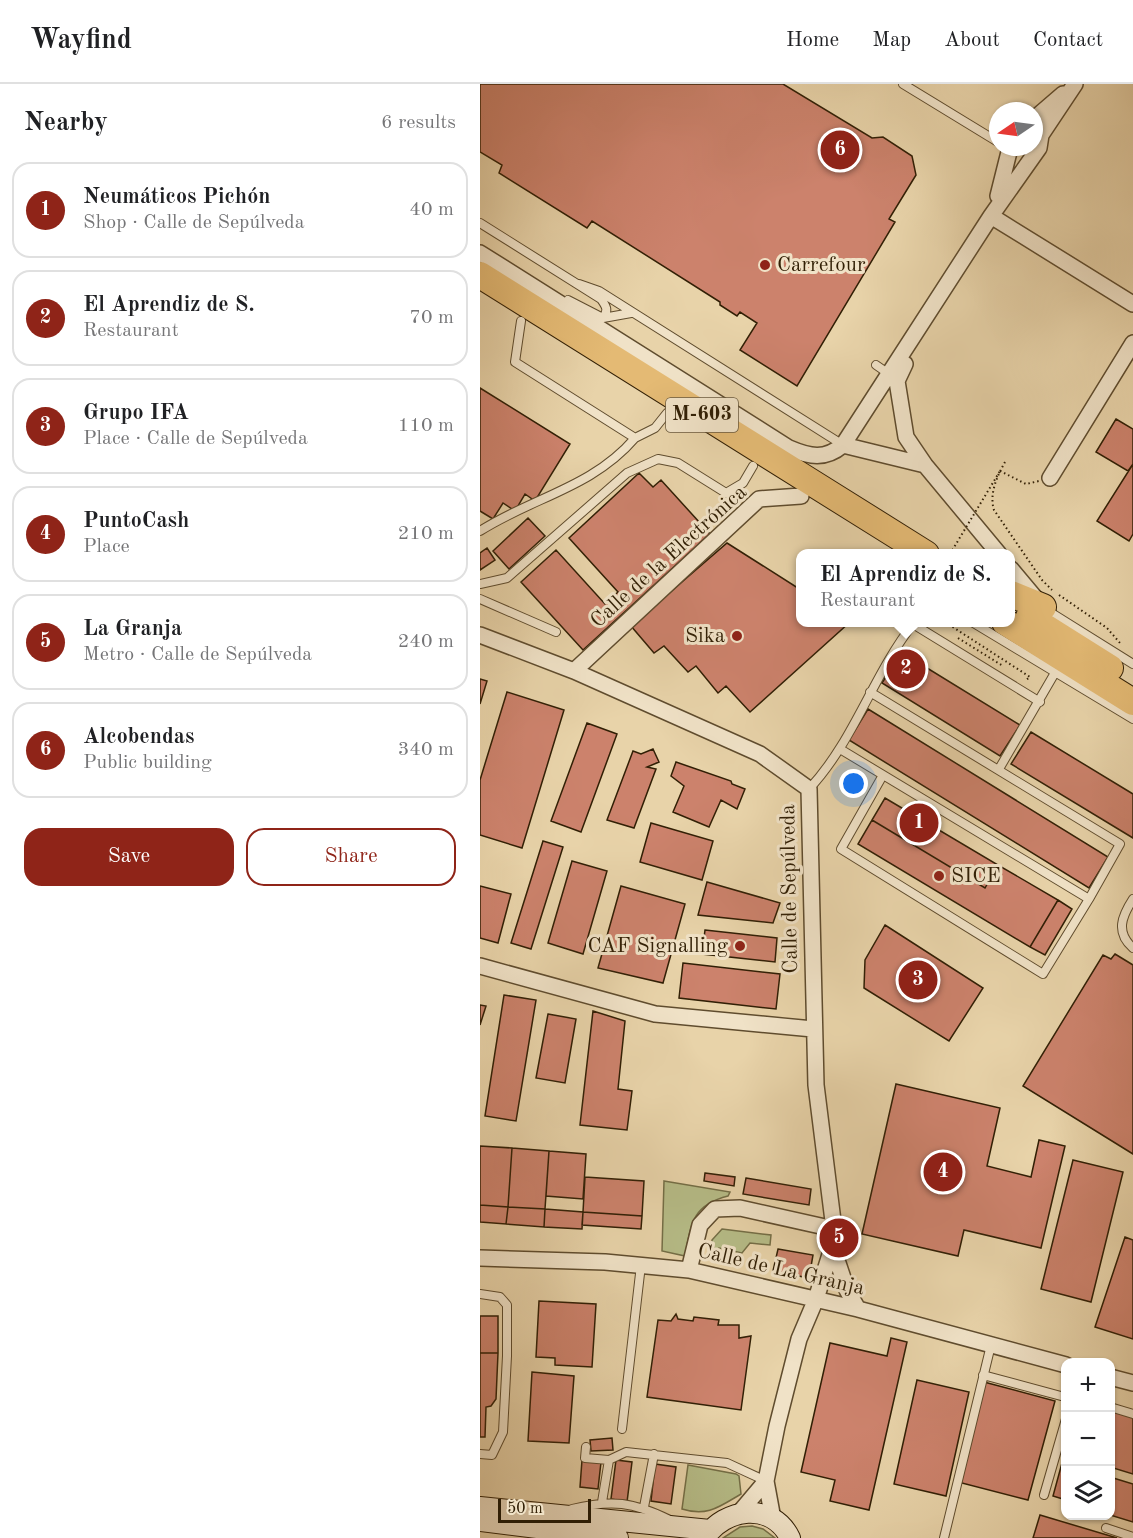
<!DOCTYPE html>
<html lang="en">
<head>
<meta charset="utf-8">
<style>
	:root { --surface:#fff; --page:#f6f6f6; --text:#202124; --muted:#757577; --line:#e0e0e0; --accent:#8f2418 }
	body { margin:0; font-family:"Old Standard TT",serif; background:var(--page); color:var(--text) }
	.controls { position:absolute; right:18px; bottom:18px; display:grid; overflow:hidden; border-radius:12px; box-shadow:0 2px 4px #0004 }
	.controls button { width:54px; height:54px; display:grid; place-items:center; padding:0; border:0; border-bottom:2px solid var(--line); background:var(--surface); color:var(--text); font:30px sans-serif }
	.compass { position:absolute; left:509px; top:18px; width:54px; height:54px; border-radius:50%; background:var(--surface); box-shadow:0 2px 4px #0004; rotate:257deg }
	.scale { position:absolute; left:18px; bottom:15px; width:93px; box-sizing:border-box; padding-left:6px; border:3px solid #311f05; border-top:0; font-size:16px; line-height:21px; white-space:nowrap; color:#311f05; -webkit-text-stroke:4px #f0e2c7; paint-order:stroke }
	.you { position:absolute; left:374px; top:700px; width:21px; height:21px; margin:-15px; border:4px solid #fff; border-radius:50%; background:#1a73e8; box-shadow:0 0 0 9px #1a73e833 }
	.badge { display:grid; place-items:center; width:39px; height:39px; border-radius:50%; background:var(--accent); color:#fff; font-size:20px; font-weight:700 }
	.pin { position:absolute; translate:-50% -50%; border:3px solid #fff; box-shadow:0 2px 6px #0006 }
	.popup { position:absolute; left:316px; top:465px; width:219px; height:78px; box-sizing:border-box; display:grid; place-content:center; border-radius:12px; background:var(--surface); filter:drop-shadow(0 2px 4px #0005); font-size:20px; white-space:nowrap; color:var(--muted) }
	.popup b { font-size:22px; color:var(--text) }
	.popup::after { content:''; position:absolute; left:50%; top:100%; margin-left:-12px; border:12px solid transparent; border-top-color:var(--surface) }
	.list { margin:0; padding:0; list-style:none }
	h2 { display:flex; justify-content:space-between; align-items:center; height:78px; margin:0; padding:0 24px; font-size:26px }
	h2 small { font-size:20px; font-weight:400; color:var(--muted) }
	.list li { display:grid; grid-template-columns:39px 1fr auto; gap:18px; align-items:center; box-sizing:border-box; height:96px; margin:0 12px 12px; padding:0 12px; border:2px solid var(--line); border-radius:18px }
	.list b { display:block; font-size:22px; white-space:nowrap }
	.list p { margin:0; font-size:20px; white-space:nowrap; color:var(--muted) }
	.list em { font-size:20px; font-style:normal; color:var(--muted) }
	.actions { display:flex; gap:12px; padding:18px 24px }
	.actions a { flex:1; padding:14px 0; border:2px solid var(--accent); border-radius:18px; text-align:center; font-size:21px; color:var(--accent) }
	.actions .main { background:var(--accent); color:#fff }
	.icon { flex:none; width:33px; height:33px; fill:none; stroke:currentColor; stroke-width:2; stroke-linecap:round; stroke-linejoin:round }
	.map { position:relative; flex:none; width:653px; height:1454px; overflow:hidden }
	header { display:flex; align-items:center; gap:36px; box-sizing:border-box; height:84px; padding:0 30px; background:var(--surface); border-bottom:2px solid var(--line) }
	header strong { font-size:28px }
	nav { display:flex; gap:33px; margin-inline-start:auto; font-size:21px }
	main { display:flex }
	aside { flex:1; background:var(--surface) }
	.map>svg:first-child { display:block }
	.green { fill:#b6bc87; stroke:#746e46; stroke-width:1.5 }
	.building { fill:#cc826c; stroke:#311f05; stroke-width:1.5 }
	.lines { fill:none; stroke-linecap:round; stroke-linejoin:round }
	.lane-casing { stroke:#5f4c2e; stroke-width:10 }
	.street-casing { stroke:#5f4c2e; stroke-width:18 }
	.secondary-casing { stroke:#311f05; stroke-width:22 }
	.highway-casing { stroke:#311f05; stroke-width:28 }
	.path { stroke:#311f05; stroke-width:2; stroke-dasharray:1.5 3; stroke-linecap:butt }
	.lane { stroke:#f0e2c7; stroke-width:8 }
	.street { stroke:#f0e2c7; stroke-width:15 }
	.secondary { stroke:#f0e2c7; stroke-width:20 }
	.highway { stroke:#e4ba74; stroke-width:26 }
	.path-bridge { stroke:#311f05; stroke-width:2; stroke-dasharray:1.5 3; stroke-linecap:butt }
	.poi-dot { fill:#8f2418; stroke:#f0e2c7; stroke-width:2 }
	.labels { text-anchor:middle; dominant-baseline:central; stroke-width:6; stroke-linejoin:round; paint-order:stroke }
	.shield { fill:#f0e2c7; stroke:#6a5a3f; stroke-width:1.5 }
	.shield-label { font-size:20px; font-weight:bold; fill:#311f05 }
	.poi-label { font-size:21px; fill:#311f05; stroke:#f0e2c7; text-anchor:start }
	.street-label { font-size:21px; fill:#311f05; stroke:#f0e2c7 }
</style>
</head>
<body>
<header>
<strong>Wayfind</strong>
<nav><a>Home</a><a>Map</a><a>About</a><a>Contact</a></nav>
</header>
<main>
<aside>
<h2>Nearby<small>6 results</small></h2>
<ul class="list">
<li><span class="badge">1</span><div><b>Neumáticos Pichón</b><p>Shop · Calle de Sepúlveda</p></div><em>40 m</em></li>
<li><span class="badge">2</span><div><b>El Aprendiz de S.</b><p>Restaurant</p></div><em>70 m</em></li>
<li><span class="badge">3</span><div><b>Grupo IFA</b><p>Place · Calle de Sepúlveda</p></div><em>110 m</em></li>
<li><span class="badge">4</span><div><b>PuntoCash</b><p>Place</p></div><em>210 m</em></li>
<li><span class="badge">5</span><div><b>La Granja</b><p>Metro · Calle de Sepúlveda</p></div><em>240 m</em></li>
<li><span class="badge">6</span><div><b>Alcobendas</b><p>Public building</p></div><em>340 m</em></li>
</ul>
<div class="actions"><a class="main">Save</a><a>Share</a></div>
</aside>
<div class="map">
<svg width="653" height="1454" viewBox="0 0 653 1454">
	<rect width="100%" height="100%" fill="#e8d3a9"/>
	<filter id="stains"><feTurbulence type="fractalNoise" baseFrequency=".00333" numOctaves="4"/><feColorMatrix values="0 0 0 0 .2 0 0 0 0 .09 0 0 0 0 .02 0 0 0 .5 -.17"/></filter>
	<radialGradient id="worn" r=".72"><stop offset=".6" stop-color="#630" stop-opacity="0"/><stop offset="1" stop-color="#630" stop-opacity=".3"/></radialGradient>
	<path class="green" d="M184 1097 250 1108 248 1112C212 1121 211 1140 205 1172L182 1167Z
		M242 1145 291 1151 290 1161 270 1159 262 1169 239 1164 232 1169V1156Z
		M208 1381 256 1390 259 1392 261 1410C239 1423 227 1433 202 1425Z
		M272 1442 283 1445 295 1454H243L260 1443Z"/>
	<path class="building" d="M0 0H303L392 54 403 53 432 72 436 91 409 135 415 138 317 302 260 266 277 239 260 228 257 232 240 221V218L112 137 107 144 19 89 22 81 0 68Z
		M0 304 90 360 55 417 45 410 35 427 23 419 13 435 0 427Z
		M636 335 653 345V380L648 387 616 368Z
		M653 380V450L649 457 617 437Z
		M159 389 173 403 181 396 230 450 103 566 41 498 76 466 125 520 138 508 89 454Z
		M48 434 65 452 29 485 13 467Z
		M247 459 321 506V538H370L270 628 246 602 238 609 216 582 208 588 184 562 174 569 151 542Z
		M7 464 15 476 0 486V469Z
		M421 568 540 641 520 672 402 599Z
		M0 595 7 597 0 620Z
		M27 608 84 626 42 764 0 751V696Z
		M388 625 628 773 609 804 369 656Z
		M107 639 137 650 101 748 71 737Z
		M551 648 653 710V754L531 680Z
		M173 665 179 678 167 683 176 685 154 744 127 736 153 667 161 670Z
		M196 678 251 697 252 700 265 705 257 725 241 716 229 743 193 728 204 702 191 692Z
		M405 714 518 781 505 804 392 736Z
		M392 736 505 804 518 781 578 816 550 863 378 760Z
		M171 739 233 757 222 796 160 778Z
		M63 757 83 763 51 865 31 859Z
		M92 777 127 787 103 870 68 859Z
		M227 798 300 819 293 839 218 831Z
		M0 802 31 810 18 859 0 854Z
		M141 802 205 820 183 899 118 884Z
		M578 816 592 825 565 871 550 863Z
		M405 841 503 904 469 957 384 904 385 876Z
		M225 846 297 854 295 878 222 870Z
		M635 870 653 881V1070L543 1002 623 871 631 875Z
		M203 879 300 890 296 925 199 914Z
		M24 911 56 916 36 1037 5 1032Z
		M0 921 6 922 0 941Z
		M113 927 145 937 138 1005 152 1007 147 1046 100 1041Z
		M68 930 96 935 85 999 56 994Z
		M416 1000 520 1024 507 1082 551 1093 559 1056 585 1062 561 1164 484 1146 478 1172 382 1150Z
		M0 1062 32 1064 28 1123 0 1121Z
		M32 1064 69 1067 65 1125 28 1123Z
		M69 1067 106 1070 103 1115 66 1112Z
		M593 1076 643 1088 611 1218 561 1205Z
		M225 1089 255 1093 254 1102 224 1097Z
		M105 1093 164 1097 162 1132 103 1128Z
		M266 1094 331 1105 329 1121 263 1110Z
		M0 1121 28 1123 26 1140 0 1138Z
		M28 1123 65 1125 64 1143 26 1140Z
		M65 1125 103 1128 102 1145 64 1143Z
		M103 1128 162 1132 161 1145 102 1141Z
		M645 1153 653 1156V1255L615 1243Z
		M298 1165 333 1171 329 1194 293 1187Z
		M59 1217 116 1220 112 1283 75 1281V1274L56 1273Z
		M196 1230 198 1235 213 1237 214 1233 239 1236 238 1241H259V1254L271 1252 261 1326 167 1313 178 1236 191 1237Z
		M0 1232H18V1269H0Z
		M411 1254 427 1258 389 1426 350 1417 355 1396 321 1388 350 1259 407 1272Z
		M0 1269H18L16 1315 11 1322 6 1323 5 1353H0Z
		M52 1288 94 1292 89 1359 48 1357Z
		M437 1296 489 1308 466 1412 414 1400Z
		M504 1298 575 1317 548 1416 478 1398Z
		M630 1326 653 1333V1390L630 1383Z
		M132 1354 133 1366 111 1367 110 1356Z
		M102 1376 121 1378 118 1405 100 1403Z
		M136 1376 152 1378 147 1418 131 1415Z
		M582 1379H586V1416L573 1412Z
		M175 1380 196 1383 191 1420 171 1417Z
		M630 1393 653 1400V1438L630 1431Z
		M560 1431 637 1454H553Z"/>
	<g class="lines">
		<defs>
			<path id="lane" d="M423 0 518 58
				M0 139 121 215C126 222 129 226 123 234
				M99 200 119 207 363 361
				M88 216 123 234 151 229
				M41 237 35 278 155 354 175 344 187 329
				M396 281 409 290
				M0 447C53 413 112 404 155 354
				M0 500 27 494 147 389 178 375 198 379 246 409 263 399 273 382
				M0 515 76 548
				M565 525 653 580
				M492 538 653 635
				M360 665 609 815 640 760 390 608
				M519 685 576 587
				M403 691 361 765 563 890 609 815
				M329 705C374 657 393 591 433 540L560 618
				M653 815C642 832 635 848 653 864
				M0 1210 20 1213 27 1221V1272L23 1348 12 1371 0 1370
				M503 1291 581 1312
				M630 1323 653 1330
				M142 1345 161 1181
				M106 1363 105 1374 129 1376
				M564 1411 586 1335
				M122 1418 129 1376 146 1368 247 1379 286 1397
				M164 1423 174 1370
				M92 1425C132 1415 153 1418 190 1436
				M626 1444 653 1453
				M464 1454 511 1261"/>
			<path id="street" d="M554 35 583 10
				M518 112 529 68
				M511 132 653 220
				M0 169 309 364C330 373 345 376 363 361L511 132 559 64 561 51 595 0
				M425 280 417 297 426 353 445 381 519 470
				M363 361 445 381
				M570 394 653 259
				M531 485 557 516
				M0 551 94 587 280 670 329 705 336 1001 354 1145 353 1161 336 1215 319 1255 297 1342 286 1397 293 1435
				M94 587 279 415 321 412
				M0 882 175 930 333 945
				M353 1164 367 1206 378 1225
				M0 1174 125 1178 209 1186 378 1225 586 1281
				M209 1186 220 1141 235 1125 260 1124 354 1145
				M630 1293 653 1299
				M259 1429 286 1397"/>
			<path id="secondary" d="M0 1423 230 1446
				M0 1437 138 1454
				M225 1454C244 1424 292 1417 310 1454"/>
			<path id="highway" d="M0 191 446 470
				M531 510 563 523
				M549 533 630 584
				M525 538 653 618"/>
		</defs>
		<use href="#lane" class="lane-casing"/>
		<use href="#street" class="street-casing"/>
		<use href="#secondary" class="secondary-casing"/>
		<use href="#highway" class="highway-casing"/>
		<path class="path" d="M525 378C517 392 509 410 514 426L562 496 572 506
			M520 387 546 400 559 397
			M579 511 627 544 640 559
			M465 538 550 593 546 596
			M478 554 523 582"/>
		<use href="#lane" class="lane"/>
		<use href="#street" class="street"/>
		<use href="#secondary" class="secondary"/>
		<use href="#highway" class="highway"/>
		<path class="path-bridge" d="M470 470 520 387"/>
	</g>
	<g class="poi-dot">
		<circle cx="285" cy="181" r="6"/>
		<circle cx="257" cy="552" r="6"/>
		<circle cx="459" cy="792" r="6"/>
		<circle cx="260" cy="862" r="6"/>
	</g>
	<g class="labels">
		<rect class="shield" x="186" y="314" width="72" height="34" rx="4.5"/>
		<g class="shield-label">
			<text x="222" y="331">M-603</text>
		</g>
		<g class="poi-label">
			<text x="297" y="181">Carrefour</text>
			<text x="245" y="552" text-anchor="end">Sika</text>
			<text x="471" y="792">SICE</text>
			<text x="248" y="862" text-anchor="end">CAF Signalling</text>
		</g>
		<g class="street-label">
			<text transform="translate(189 473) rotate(-42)">Calle de la Electrónica</text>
			<text transform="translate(310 805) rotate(-91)">Calle de Sepúlveda</text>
			<text transform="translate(301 1186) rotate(13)">Calle de La Granja</text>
		</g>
	</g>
	<rect width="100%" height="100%" filter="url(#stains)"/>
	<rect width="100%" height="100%" fill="url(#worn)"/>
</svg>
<div class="controls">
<button>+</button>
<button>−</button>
<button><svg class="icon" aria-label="layers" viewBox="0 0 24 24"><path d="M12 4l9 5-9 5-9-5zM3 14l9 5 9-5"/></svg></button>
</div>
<svg class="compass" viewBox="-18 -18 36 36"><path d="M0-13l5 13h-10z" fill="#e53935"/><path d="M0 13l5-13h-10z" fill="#757577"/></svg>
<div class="scale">50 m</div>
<div class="you"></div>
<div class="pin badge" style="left:439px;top:739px">1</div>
<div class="pin badge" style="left:426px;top:585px">2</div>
<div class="popup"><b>El Aprendiz de S.</b>Restaurant</div>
<div class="pin badge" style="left:438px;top:896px">3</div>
<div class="pin badge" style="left:463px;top:1088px">4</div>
<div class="pin badge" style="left:359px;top:1154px">5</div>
<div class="pin badge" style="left:360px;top:66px">6</div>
</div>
</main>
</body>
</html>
